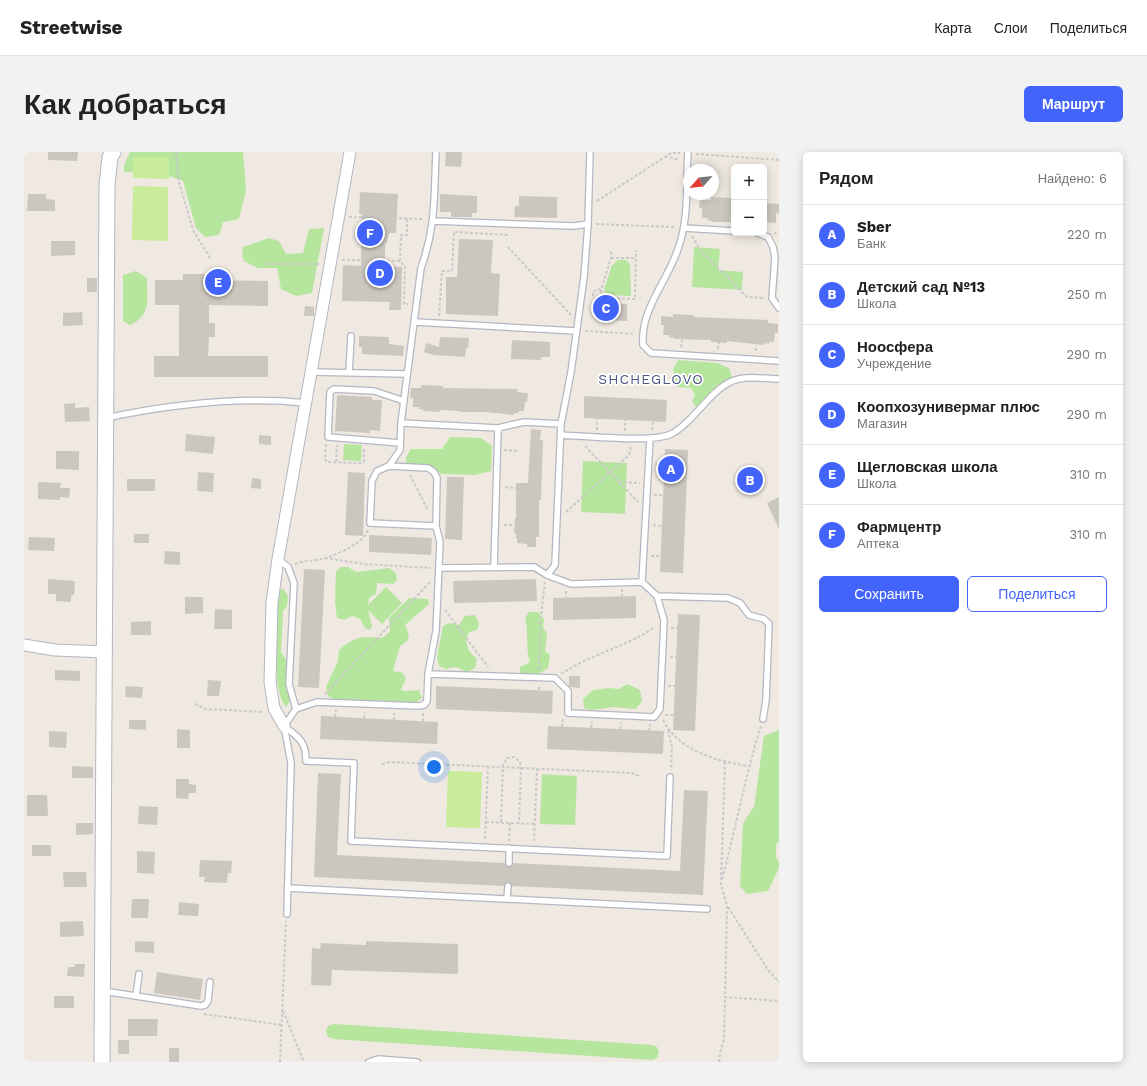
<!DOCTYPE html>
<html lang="ru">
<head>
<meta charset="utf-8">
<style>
	:root { --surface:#fff; --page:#f2f2f2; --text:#222; --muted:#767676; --line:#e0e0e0; --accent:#4264fb }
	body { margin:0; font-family:"Work Sans",sans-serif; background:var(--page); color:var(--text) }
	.controls { position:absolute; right:12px; top:12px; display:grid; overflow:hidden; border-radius:6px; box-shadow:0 2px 10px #0003 }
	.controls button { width:36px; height:36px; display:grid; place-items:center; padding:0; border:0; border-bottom:1px solid var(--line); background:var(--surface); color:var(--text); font:20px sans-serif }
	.compass { position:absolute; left:659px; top:12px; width:36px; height:36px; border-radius:50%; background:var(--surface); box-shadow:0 2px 10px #0003; rotate:243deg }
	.you { position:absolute; left:410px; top:615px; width:14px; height:14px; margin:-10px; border:3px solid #fff; border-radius:50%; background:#1a73e8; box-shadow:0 0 0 6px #1a73e833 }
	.badge { display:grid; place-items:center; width:26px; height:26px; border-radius:50%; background:var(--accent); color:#fff; font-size:13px; font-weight:700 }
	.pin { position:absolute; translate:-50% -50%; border:2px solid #fff; box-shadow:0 1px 4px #0006 }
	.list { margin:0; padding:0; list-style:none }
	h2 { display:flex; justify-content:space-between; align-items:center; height:52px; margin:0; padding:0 16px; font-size:17px }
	h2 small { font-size:13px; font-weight:400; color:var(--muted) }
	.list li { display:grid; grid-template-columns:26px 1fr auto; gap:12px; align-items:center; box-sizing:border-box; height:60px; padding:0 16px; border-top:1px solid var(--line) }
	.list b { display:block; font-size:15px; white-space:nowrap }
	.list p { margin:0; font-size:13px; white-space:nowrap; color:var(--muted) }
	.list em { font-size:13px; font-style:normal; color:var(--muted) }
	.actions { display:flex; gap:8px; padding:12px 16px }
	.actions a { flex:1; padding:9px 0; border:1px solid var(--accent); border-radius:6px; text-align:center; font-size:14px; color:var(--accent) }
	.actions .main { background:var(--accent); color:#fff }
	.map { position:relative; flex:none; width:755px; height:910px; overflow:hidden; border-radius:6px }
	header { display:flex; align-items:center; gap:24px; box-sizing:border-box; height:56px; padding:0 20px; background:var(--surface); border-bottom:1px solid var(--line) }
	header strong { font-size:19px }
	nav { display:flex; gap:22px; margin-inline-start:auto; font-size:14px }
	.intro { display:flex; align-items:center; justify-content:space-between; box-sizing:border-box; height:96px; padding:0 24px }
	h1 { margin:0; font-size:28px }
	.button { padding:10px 18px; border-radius:6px; background:var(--accent); color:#fff; font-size:14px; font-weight:700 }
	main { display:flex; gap:24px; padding:0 24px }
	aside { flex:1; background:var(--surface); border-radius:6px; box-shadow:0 2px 10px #0003 }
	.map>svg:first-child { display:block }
	.green { fill:#b6e59e }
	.pitch { fill:#c9ec9a }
	.building { fill:#cbc7bf }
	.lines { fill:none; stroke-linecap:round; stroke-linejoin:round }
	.lane-casing { stroke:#b4b7c1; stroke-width:8 }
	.street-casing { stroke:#b4b7c1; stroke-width:13 }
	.secondary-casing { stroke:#b4b7c1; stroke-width:17 }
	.path { stroke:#c9c9c9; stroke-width:2; stroke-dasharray:3 2; stroke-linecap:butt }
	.lane { stroke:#fff; stroke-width:5.5 }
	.street { stroke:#fff; stroke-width:11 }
	.secondary { stroke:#fff; stroke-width:15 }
	.labels { text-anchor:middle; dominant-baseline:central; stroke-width:3.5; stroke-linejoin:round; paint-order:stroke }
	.quarter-label { font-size:14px; letter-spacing:1px; fill:#4d5680; stroke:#fff }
</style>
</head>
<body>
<header>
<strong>Streetwise</strong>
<nav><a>Карта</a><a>Слои</a><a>Поделиться</a></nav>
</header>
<div class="intro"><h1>Как добраться</h1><a class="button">Маршрут</a></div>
<main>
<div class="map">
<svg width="755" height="910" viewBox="0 0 755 910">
	<rect width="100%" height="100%" fill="#efe9e1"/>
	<path class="green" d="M106 0H219L222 39 215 67 199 70 195 83 181 85 172 76 159 29 131 19 100 20V13Z
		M300 76 288 141 272 144 257 137 253 116H234L220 109 218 104 219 95 245 86 255 89 262 102 279 101 285 77Z
		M670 95 696 97 694 118 719 120 718 138 668 135Z
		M594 108H602L606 113 607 144 583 143 580 137 588 113Z
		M112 119 123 126C123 146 128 163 106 173L99 169V123Z
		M654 208 693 211 705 216 708 226 694 233 672 255 668 249 671 243 667 236 653 235 649 217Z
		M426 285 457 286 468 294 467 319 451 323 417 322 405 313H382V305L387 297H418Z
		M320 292 338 293 337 309 319 308Z
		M559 309 603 311 601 362 557 360Z
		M317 415H324L332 420 365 416 372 421 373 428 369 432 353 431 352 442 345 446 344 453 362 435 378 451 358 472 344 458 348 474 346 478 341 476 336 467 328 464 320 468 313 466 311 449 312 419Z
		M259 436 264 444 263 454 259 459 257 500 264 511 267 547 262 555C247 538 253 474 254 449L256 438Z
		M385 446 404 447 405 452 381 473 385 483 383 489 376 494 369 519 379 521 382 527 377 537 379 539 395 538 398 546 392 550 310 547 304 544 302 535 314 509 315 498C322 491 334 484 344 485 356 485 356 490 366 479L365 466Z
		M505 460H514L520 467 519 476 523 481 521 499 526 503 524 516C515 523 507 525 496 521V515L506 510C501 495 505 481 501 466Z
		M451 463 455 472 453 478 445 480 442 489 445 499 453 507 451 516 442 520 432 515 422 517 415 514 413 505 419 474 426 471 435 473 441 464Z
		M603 532 616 538 618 549 612 557 589 555 567 558 560 556 559 547 569 538 585 536 595 537Z
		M755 578V690L752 692V705L755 710V716L744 739 723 742 716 734 719 671 730 655 740 584Z
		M518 622 553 624 551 673 516 672Z
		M310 872 629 893 633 895 635 901 633 906 628 908 309 887 304 885 302 879 304 874Z"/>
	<path class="pitch" d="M109 5H145V27L109 26Z
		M109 34 144 35V89L108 88Z
		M424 619 458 620 456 676 422 675Z"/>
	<path class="building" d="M24 0H54L53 9 24 8Z
		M422 0H438L437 15 421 14Z
		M336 40 374 42 372 81H365L363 90 361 93V114L378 115 377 158H365L366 150 318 149 319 113 337 114 338 62H335Z
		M4 42H22V47L31 48V59H3Z
		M416 42 453 44V61H448V65H427V60H416Z
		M495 44 533 45V66L490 65 491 54H495Z
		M687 45 708 46V49H710V70H688V69L683 68 684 66H678V56H675L676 47 687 48Z
		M740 51 755 52V62L752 61V71L740 70Z
		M435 87 469 88 467 121 476 122 474 164 422 162V125H433Z
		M27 89H51V103L27 104Z
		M159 122H184L183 128 244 129V154L185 153V171H191V185H185L184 204H244V225H130V204H155V153H131V128H159Z
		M63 126H73V140H63Z
		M577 151 603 152V169L576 168Z
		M281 154 290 155V164H280Z
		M58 160 59 173 39 174V161Z
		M649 162 670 163V165L744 168V171L754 172V181H751L750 190H745V192L740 191V193L703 189V191L687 190V188L650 187V186L645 185V183H639L640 173H637V164L649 165Z
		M335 184 365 185V192L380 194 379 204 338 202V195H335Z
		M416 185 445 186 444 196H442L441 205 410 203 400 200 402 191 415 195Z
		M488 188 526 190V205H517V208L487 207Z
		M397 233 419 234V236L494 237 493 240 504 241 503 250H501L500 259H495V261H490V263L461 260H436V259L416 258V260L399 259V257H395V255H389V246H386L387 236H397Z
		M313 243 348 245V248H358L356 279 346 278V281L311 279Z
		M560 244 643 248 642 270 560 266Z
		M51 251V256L65 255 66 269 41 270 40 252Z
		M507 277 517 278 516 288H519L517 348H515V385H512V395H503V392L493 391V386H492V381H490L491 366H492V331H504Z
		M162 282 191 285 189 302 161 299Z
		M235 283 247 284V293L235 292Z
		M641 297 664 298 659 421 636 420Z
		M32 299H55V318L32 317Z
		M174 320 190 321 189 340 173 339Z
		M324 320 341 321 339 384 321 383Z
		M423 325H440L438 388 421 387Z
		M228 326 237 327V337L227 336Z
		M103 327H131V339H103Z
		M14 330 37 331 36 336H46L45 346 36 345V348L14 347Z
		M755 345V377L743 351Z
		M110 382H125V391H110Z
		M345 383 408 386 407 403 345 400Z
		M5 385 31 386 30 399 4 398Z
		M141 399 156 400V413L140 412Z
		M280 417 301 418 295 536 274 535Z
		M24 427 51 429 50 443H47V450L32 449V442H24Z
		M512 427 513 449 430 451 429 429Z
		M612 444V466L529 468V446Z
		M161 445H179V461L161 462Z
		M191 457 208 458V477H190Z
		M654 462 676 463 671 579 649 578Z
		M127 469V483H107V470Z
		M31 518 56 519V529L31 528Z
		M545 524H556V536L546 535 545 534Z
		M184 528 197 529 195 544H183Z
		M102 534 119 535 118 546 101 545Z
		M412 534 529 539 528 562 412 557Z
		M297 564 414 570 413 592 296 587Z
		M105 568H122V578L105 577Z
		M524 574 640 579 639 602 523 597Z
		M153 577 166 578V596H153Z
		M25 579 43 580 42 596 25 595Z
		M48 614 69 615V626H48Z
		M294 621 317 622 313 703 481 711 485 715 489 711 656 719 660 638 684 639 679 743 488 734 484 730 480 734 290 725Z
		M152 627H165V632L172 633V641H165L164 647 152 646Z
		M3 643H23L24 664H3Z
		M115 654 134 655 133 673 114 672Z
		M52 671H69V682L52 683Z
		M8 693H27V704H8Z
		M113 699 131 700 130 722 113 721Z
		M176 708 208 709 207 721H204L203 731 180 730 181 725H175Z
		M39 720H62L63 735H40Z
		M108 747H125L124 766H107Z
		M155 750 175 752 174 764 154 763Z
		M59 769 60 784 36 785V770Z
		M111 789 130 790V801L111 800Z
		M342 789 434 792V822L308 818 307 834 287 833 288 796 296 797 297 791 342 793Z
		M51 812H61L60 825 43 824 44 815H51Z
		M133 820 179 827 176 848 130 841Z
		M30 844H50V856H30Z
		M104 867H134L133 884H104Z
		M94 888H105V902H94Z
		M145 896H155V910H145Z"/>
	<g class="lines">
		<defs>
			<path id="lane" d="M664 0C662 30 665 65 655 94 645 128 616 156 619 193L627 201 755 209
				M409 69 550 74 564 72
				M660 76 710 79
				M733 81 744 85 749 95 751 105 748 146 755 156
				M391 170 552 179
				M287 220 383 222
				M325 221 327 184
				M82 266C148 252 214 244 282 251
				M377 271 474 276 500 270 537 272
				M537 283C560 284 630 291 647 282 670 271 690 231 715 227 727 224 742 227 755 227
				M376 291 304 285 306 240 310 237 350 239 380 249
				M412 374 346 371 348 329 353 319 365 314 376 298 377 271 397 116C412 75 410 43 412 0
				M254 407 264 415 270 431 265 532 272 557
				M470 415 474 276
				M523 423 531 413 537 272 547 220 560 125 564 72 566 0
				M618 430 626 286
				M633 444 704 446 716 451 725 463 740 467 745 472 742 548 739 567
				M404 522 531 526 544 539V561L630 565 636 557 640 468 633 444 618 430 547 432 523 423 510 415 415 416
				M260 574C274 585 282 589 282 609L330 611 327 689 643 704 646 625
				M485 711V696
				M263 736 683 757
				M483 746 484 734
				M263 762 267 611 260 574 272 557 293 550 394 554 400 553 403 549 404 522 412 479 416 390 412 374 413 326 410 320 404 316 365 314
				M79 839 177 854 181 853 184 849 186 830
				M112 844 115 822
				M345 910 354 907 393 910"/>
			<path id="street" d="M0 493 31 498 81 500
				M260 574 250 556 246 530 248 451 254 407 326 0"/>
			<path id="secondary" d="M78 910 83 33 86 5 89 0"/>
		</defs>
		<use href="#lane" class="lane-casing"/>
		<use href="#street" class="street-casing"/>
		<use href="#secondary" class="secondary-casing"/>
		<path class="path" d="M152 0 155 30 169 78 186 106
			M672 2 755 8
			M641 4 655 8
			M573 49 647 1H656
			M325 65 400 67
			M383 67V83H377L376 109 381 115 380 152H384
			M572 72 651 75
			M750 82 755 79
			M668 84 677 99 723 145 741 146
			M484 95 547 163
			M587 106H612
			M318 108 376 109
			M242 112H296
			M577 138 574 137 569 140V143L572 148H574L579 145 577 138 587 106V99
			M578 146 611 147 612 99
			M415 164 418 119H428L430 80 485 83
			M561 179 611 182
			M657 195 658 188
			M694 197 695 190
			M732 199V193
			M573 278V267
			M628 278 629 269
			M601 279V268
			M302 292 301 307 303 310 337 311 340 309V296
			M561 294 614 350
			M480 298 493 299
			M312 310 313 293
			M631 312H640
			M386 323 404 358
			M595 330 616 331
			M481 335 492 336
			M630 343H639
			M542 360 605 303 607 295
			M480 373H490
			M629 373 637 374
			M627 404H636
			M301 406 341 412 407 416
			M271 412C281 408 292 409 302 406 316 401 338 392 344 378
			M598 437V444
			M542 439V445
			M421 458 464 515
			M647 476H654
			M646 505H652
			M515 517 516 472 521 430
			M537 522C567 502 602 495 631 475
			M644 534H651
			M515 538V533
			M301 542 406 430
			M171 552 182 557 240 560
			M641 563H650
			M311 565 312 558
			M340 566 341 560
			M370 568V561
			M639 568C655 599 692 609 724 614
			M399 569V560
			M538 575 539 566
			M567 576 568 569
			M596 577 597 571
			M644 578 648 595 647 618
			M625 579 626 572
			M701 610 697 732 703 754 701 845 755 849
			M358 612 365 610 608 621 615 624
			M462 670 510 672
			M477 670 479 613 483 606 490 605 496 610 497 616 495 671
			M461 687 464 615
			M485 689 486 671
			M510 689 513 617
			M698 727C712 676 721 624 737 574
			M704 755 744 818 755 830
			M259 859 280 910
			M180 862 258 873
			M256 910 262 769
			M695 910 696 901 700 887 701 845"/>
		<use href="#lane" class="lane"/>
		<use href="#street" class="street"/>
		<use href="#secondary" class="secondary"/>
	</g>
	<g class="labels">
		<g class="quarter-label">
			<text x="627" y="227">SHCHEGLOVO</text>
		</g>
	</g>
</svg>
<div class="controls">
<button>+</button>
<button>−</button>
</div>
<svg class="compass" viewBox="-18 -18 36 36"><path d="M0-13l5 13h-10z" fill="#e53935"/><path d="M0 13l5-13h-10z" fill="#767676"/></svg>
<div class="you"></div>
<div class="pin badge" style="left:647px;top:317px">A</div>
<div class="pin badge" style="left:726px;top:328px">B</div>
<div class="pin badge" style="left:582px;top:156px">C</div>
<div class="pin badge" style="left:356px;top:121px">D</div>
<div class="pin badge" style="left:194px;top:130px">E</div>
<div class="pin badge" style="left:346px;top:81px">F</div>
</div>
<aside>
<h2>Рядом<small>Найдено: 6</small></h2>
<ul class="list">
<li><span class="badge">A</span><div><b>Sber</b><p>Банк</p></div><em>220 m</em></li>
<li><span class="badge">B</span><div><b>Детский сад №13</b><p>Школа</p></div><em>250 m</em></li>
<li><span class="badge">C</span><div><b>Ноосфера</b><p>Учреждение</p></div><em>290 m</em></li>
<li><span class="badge">D</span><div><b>Коопхозунивермаг плюс</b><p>Магазин</p></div><em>290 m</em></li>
<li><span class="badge">E</span><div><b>Щегловская школа</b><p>Школа</p></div><em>310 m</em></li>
<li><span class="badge">F</span><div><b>Фармцентр</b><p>Аптека</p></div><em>310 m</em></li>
</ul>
<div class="actions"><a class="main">Сохранить</a><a>Поделиться</a></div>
</aside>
</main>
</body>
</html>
